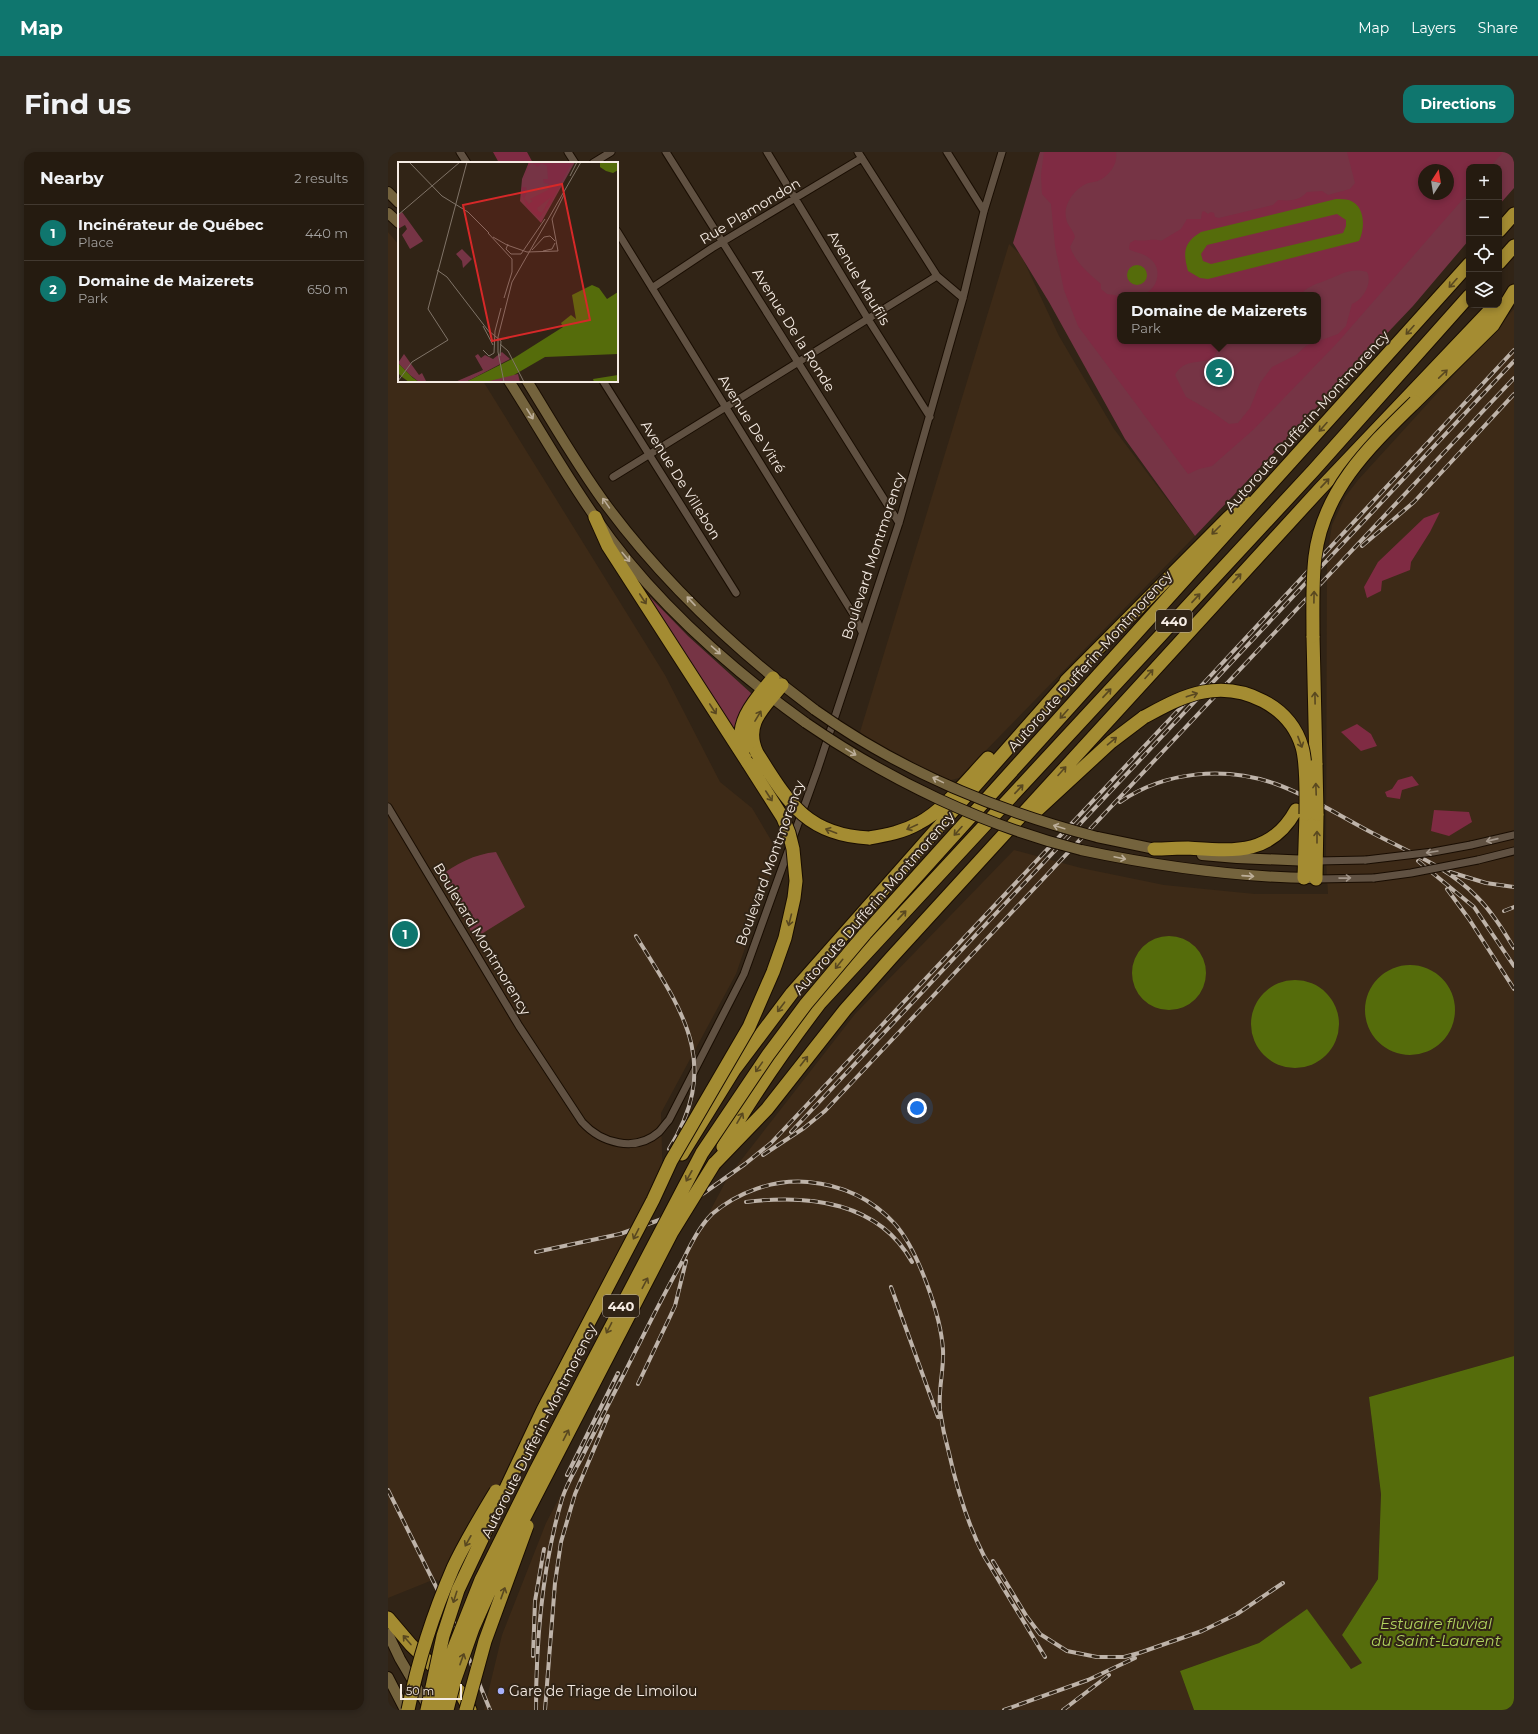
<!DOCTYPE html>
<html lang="en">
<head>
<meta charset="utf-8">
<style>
	:root { --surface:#251b10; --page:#31281e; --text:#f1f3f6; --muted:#a3a19f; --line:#423930; --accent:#0f766e }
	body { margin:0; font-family:Montserrat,sans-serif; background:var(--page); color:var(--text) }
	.controls { position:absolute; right:12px; top:12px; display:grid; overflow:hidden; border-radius:8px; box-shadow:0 2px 6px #0003 }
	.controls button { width:36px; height:36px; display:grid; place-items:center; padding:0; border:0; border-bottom:1px solid var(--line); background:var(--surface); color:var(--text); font:20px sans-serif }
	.compass { position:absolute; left:1030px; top:12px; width:36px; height:36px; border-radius:50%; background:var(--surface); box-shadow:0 2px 6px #0003; rotate:12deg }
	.scale { position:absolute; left:12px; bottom:10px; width:62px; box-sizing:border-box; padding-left:4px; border:2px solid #f6ece4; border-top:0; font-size:11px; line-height:14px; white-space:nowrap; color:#f6ece4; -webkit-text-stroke:3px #312416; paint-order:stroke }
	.you { position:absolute; left:529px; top:956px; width:14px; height:14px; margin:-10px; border:3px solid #fff; border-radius:50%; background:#1a73e8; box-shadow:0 0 0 6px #1a73e833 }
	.badge { display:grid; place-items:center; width:26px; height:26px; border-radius:50%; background:var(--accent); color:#fff; font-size:13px; font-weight:700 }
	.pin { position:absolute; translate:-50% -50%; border:2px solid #fff; box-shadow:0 1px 4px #0006 }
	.popup { position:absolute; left:729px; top:140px; width:204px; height:52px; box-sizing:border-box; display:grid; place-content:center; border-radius:8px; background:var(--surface); filter:drop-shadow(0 1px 3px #0005); font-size:13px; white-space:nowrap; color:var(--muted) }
	.popup b { font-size:15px; color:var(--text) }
	.popup::after { content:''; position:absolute; left:50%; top:100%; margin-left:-8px; border:8px solid transparent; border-top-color:var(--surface) }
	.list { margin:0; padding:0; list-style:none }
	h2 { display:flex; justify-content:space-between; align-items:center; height:52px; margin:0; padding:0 16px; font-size:17px }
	h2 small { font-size:13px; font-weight:400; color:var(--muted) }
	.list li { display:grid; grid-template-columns:26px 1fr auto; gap:12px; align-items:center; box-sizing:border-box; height:56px; padding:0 16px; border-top:1px solid var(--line) }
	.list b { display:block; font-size:15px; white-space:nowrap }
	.list p { margin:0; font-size:13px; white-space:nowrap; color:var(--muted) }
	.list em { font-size:13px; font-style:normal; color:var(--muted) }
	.icon { flex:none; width:22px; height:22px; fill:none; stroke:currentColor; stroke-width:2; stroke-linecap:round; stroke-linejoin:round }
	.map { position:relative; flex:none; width:1126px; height:1558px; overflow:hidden; border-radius:12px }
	header { display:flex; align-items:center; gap:24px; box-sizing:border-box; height:56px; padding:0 20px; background:var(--accent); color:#fff }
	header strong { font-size:19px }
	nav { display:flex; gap:22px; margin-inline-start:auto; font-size:14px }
	.intro { display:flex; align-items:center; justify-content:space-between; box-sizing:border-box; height:96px; padding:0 24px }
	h1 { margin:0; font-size:28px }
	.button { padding:10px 18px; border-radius:12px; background:var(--accent); color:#fff; font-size:14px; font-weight:700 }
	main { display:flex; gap:24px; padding:0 24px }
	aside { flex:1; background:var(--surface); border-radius:12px; box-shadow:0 2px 6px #0003 }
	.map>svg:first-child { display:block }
	.built { fill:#3d2a17 }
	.green { fill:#763445; fill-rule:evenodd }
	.forest { fill:#7f2b43; fill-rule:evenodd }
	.water { fill:#556c0b; fill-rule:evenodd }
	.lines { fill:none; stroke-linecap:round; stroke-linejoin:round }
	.minor-casing { stroke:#190d02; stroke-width:9 }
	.secondary-casing { stroke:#190d02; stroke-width:12 }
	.motorway-casing { stroke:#190d02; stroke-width:15 }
	.minor { stroke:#605142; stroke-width:7 }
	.secondary { stroke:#74633d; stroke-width:10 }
	.motorway { stroke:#a48c32; stroke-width:13 }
	.rail-casing { stroke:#beb3a9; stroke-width:4 }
	.rail { stroke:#312416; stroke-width:2.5; stroke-dasharray:8; stroke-linecap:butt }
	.minor-bridge-casing { stroke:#190d02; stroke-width:9; stroke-linecap:butt }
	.secondary-bridge-casing { stroke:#190d02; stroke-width:12; stroke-linecap:butt }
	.motorway-bridge-casing { stroke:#190d02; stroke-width:15; stroke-linecap:butt }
	.minor-bridge { stroke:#605142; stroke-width:7 }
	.secondary-bridge { stroke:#74633d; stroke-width:10 }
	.motorway-bridge { stroke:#a48c32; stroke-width:13 }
	.oneway { stroke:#594820 }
	.oneway2 { stroke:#bcae99 }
	.oneway3 { stroke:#a4978b }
	.poi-dot { fill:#a7b1fc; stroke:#312416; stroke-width:1.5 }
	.labels { text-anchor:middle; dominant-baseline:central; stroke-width:4; stroke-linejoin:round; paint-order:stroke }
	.shield { fill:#312416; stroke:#bbb0a6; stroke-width:1 }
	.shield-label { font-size:13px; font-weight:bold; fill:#f6ece4 }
	.street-label { font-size:14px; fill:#f6ece4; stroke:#312416 }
	.poi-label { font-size:14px; fill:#f6ece4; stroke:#312416; text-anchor:start }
	.water-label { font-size:15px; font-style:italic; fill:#b0d25e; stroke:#312416 }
	.inset-road { fill:none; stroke:#807468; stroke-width:1 }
	.view { fill:#d62828; fill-opacity:0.15; stroke:#d62828; stroke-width:2 }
	.inset-edge { fill:none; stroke:#f6ece4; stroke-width:2 }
</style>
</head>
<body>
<header>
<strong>Map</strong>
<nav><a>Map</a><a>Layers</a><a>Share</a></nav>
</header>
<div class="intro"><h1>Find us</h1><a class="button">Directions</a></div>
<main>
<aside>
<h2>Nearby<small>2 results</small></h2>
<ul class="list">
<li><span class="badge">1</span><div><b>Incinérateur de Québec</b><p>Place</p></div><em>440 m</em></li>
<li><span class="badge">2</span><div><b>Domaine de Maizerets</b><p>Park</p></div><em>650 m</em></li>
</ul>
</aside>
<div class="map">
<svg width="1126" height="1558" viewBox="0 0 1126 1558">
	<rect width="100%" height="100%" fill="#312416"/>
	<path class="built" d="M0 80 11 93V229H95L277 523 332 630 364 656 390 700 348 822 273 961 275 1037 164 1263 70 1438 47 1427 0 1446Z
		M621 92 633 103 671 184 726 277 807 384 571 626 556 630 482 591 472 580Z
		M1126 157V1204L981 1245 993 1342 990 1427 954 1483 975 1511 963 1517 919 1458 871 1491 792 1519 806 1558H96L114 1483 158 1371 340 1025 467 862 626 698 693 716 776 733 867 742H940L938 709 939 404 944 373 957 345 970 328Z"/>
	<path class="green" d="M652 0H1126V36L1111 53V15H1081V88L1025 154 807 384 737 287 661 150 625 91ZM1036 18H1060V42H1036ZM732 143H930V189H732Z
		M262 445 300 484 364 542 350 584 259 448Z
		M108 700 137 755 87 786 51 725C67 712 87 702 108 700Z"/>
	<path class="forest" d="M105 0H139L145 11H111Z
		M656 0H728C730 12 722 22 712 28 708 30 703 30 700 31 687 36 675 52 678 66 679 74 685 77 687 85L682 95C688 111 700 121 713 132V137L719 142 732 144V189H839L831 195 825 206C810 213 796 206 787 223L798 245 824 260 841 272 850 271 862 256 872 231 884 215 908 203 918 194 950 182 958 174 964 152C975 148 985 131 979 120 962 115 952 123 936 129 926 133 920 134 912 143H753C770 139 776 116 761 106 756 101 747 101 741 97L742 91 747 88C756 90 766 86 773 89L793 77 799 67H813L814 60 816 59 820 62 823 60 826 61 827 65 831 66 885 53 890 48C902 49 911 49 919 40L934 39 940 43 962 37 967 31 959 0H1115L1102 15H1081V40L950 190 866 277 824 314 811 317 800 322 690 174 676 138 667 94 663 52 654 42 653 23ZM1036 18H1060V42H1036Z
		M1052 360 1042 380 1023 410 1022 418 994 429 993 439 979 446 976 435 990 410 1036 366Z
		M969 572 983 582 989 594 973 599 953 580Z
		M1024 624 1031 633 1014 638 1012 647 999 645 997 640 1004 637 1010 628Z
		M1046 658 1081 660 1084 670 1061 684 1043 679Z"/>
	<path class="water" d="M948 47C952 47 957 47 961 48 978 54 977 77 971 89L820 127 812 126 800 119C795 101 795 91 813 80ZM949 62 958 68V74L955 81 823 112 815 109 813 102 819 93Z
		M739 123a10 10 0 1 1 20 0a10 10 0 1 1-20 0Z
		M744 821a37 37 0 1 1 74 0a37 37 0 1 1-74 0Z
		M977 858a45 45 0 1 1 90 0a45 45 0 1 1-90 0Z
		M863 872a44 44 0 1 1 88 0a44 44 0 1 1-88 0Z
		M1126 1204V1558H806L792 1519 871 1491 919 1457 963 1517 974 1511 954 1483 990 1427 993 1342 981 1245Z"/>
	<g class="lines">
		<defs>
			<path id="minor" d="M72 0 79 11
				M180 0 187 11
				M278 0 511 371
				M379 0 480 167 542 265
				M470 0 549 124 575 146
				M559 0 596 59
				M205 11 223 0
				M229 79 467 465 474 480
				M264 136 324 96 474 6
				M215 229 348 441
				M225 325 549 124
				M0 655 131 874 194 970C213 991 247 1001 271 980 274 977 277 972 281 968L356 822 430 616 511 371 575 146 596 59 614 0
				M1083 693 1126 683
				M1090 708 1126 699
				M929 709 978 708
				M928 727 986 726"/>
			<path id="secondary" d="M0 40 11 51
				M0 61 11 71
				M121 229C150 274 176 321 207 365 262 446 339 514 418 571
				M139 229C165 271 190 315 219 354 277 432 350 500 427 558
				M709 685 772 698
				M693 698C769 714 846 725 923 726
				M814 703 849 706 923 709
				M0 1482 12 1507 42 1558
				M0 1525 17 1558"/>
			<path id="motorway" d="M1111 79 1126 62
				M1111 111 1126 94
				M1027 250 1105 173 1126 139
				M207 365 220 394 360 611
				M925 484 928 613
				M678 529 841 365 858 350
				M355 600C345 570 368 547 385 526
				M369 601C355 571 377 555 394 533
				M645 662 723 590 756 565
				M481 686C499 683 515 680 531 671 555 659 581 626 600 606
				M766 697C778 697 789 696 800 696 845 699 883 704 908 658
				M916 726 918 662
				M928 727 929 662
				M476 783 1081 112
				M335 995C364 944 397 897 432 851L925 319 1081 144
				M294 1002 346 918 404 841 684 524
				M326 1012 379 957 457 858 503 806 932 337 1107 153
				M0 1466 23 1493 72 1540 82 1558"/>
		</defs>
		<use href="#minor" class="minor-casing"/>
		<use href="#secondary" class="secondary-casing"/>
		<use href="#motorway" class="motorway-casing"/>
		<use href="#minor" class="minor"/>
		<use href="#secondary" class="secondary"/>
		<use href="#motorway" class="motorway"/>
		<defs>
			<path id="rail" d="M974 394 1026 350 1126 242
				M732 650C777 619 837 614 888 632 919 643 947 661 975 676 1013 697 1058 713 1089 745 1104 760 1115 778 1126 796
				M1030 709 1086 755 1126 814
				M1062 720 1098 731 1126 735
				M1059 737 1081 767 1126 837
				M1116 759 1126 755
				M248 784C295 860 334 911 281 997
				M403 980 1126 209
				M375 1003 416 976 437 959 1126 226
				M358 1050C421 1042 491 1050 524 1110
				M148 1100 232 1082 274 1067 306 1048 357 1012 383 991 813 534 1126 198
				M503 1135 550 1265
				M250 1232 287 1154 298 1109
				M179 1323 230 1221
				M0 1338 69 1477 102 1558
				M605 1409 639 1465 652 1482 679 1499 709 1505H736L751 1501 814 1479 849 1462 895 1431
				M145 1504 147 1449 156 1397
				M148 1558C148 1487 154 1415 174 1347 179 1331 188 1317 195 1303 209 1275 223 1247 237 1220 256 1182 274 1145 295 1108 303 1092 311 1075 324 1062 350 1040 386 1027 420 1030 454 1033 484 1047 507 1072 530 1098 553 1164 555 1198 556 1218 550 1238 552 1258 554 1273 557 1287 561 1301 569 1337 579 1371 596 1404L657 1505
				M157 1558 167 1431 173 1390 187 1342 220 1264
				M616 1558 700 1528 747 1506
				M675 1558 721 1523"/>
		</defs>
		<use href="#rail" class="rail-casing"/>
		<use href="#rail" class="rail"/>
		<defs>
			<path id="minor-bridge" d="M978 708 1045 700 1083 693
				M986 726 1023 721 1090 708"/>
			<path id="secondary-bridge" d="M427 558C511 618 609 659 709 685
				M418 571C501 628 596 674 693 698"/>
			<path id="motorway-bridge" d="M925 484C925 457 924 431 927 405 935 338 982 294 1027 250
				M756 565C775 555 794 544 815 540 856 532 902 554 914 595 919 612 918 644 918 662
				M369 601C400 650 418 683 481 686
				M928 613 929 662
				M20 1558C30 1509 45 1462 65 1416 77 1390 93 1364 108 1339
				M39 1558 55 1484 70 1438 155 1258 265 1048 283 1009 361 875 385 820 397 786 406 746 408 729 405 697 401 681 395 666 360 611
				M47 1558 66 1496 93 1428 147 1320 314 1001 380 903 418 852 476 783
				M59 1558 67 1527 85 1476 121 1395 284 1080 326 1012
				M78 1558 97 1489 139 1374"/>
		</defs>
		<use href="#minor-bridge" class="minor-bridge-casing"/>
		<use href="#secondary-bridge" class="secondary-bridge-casing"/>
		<use href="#motorway-bridge" class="motorway-bridge-casing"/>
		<use href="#minor-bridge" class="minor-bridge"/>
		<use href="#secondary-bridge" class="secondary-bridge"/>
		<use href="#motorway-bridge" class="motorway-bridge"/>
	</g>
	<defs><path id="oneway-shaft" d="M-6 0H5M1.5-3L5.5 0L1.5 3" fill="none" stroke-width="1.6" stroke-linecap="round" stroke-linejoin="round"/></defs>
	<g class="oneway">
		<use href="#oneway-shaft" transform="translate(1065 131) rotate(132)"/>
		<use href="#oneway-shaft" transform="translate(1022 178) rotate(132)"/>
		<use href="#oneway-shaft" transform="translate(1055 222) rotate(-44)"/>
		<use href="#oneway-shaft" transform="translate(935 275) rotate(132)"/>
		<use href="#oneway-shaft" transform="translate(937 331) rotate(-47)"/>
		<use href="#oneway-shaft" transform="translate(828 378) rotate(135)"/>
		<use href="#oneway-shaft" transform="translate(849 426) rotate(-47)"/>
		<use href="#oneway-shaft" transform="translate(926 445) rotate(-89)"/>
		<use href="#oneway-shaft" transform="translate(808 446) rotate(-47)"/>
		<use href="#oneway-shaft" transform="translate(255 447) rotate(57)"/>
		<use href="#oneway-shaft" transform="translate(761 522) rotate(-48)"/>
		<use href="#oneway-shaft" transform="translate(719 541) rotate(-47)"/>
		<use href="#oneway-shaft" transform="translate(804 543) rotate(-18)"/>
		<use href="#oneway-shaft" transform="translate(927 546) rotate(-91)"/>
		<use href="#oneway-shaft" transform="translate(325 557) rotate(57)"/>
		<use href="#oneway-shaft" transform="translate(676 562) rotate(132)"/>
		<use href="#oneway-shaft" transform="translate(370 564) rotate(-59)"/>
		<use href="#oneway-shaft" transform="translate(724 589) rotate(-40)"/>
		<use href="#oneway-shaft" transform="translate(912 590) rotate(69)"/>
		<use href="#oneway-shaft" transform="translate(674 619) rotate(-48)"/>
		<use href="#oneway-shaft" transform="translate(631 637) rotate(-47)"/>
		<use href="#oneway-shaft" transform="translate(928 637) rotate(-92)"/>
		<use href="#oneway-shaft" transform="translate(381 644) rotate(57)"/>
		<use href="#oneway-shaft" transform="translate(524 675) rotate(155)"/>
		<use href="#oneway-shaft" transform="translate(443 679) rotate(-159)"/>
		<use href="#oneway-shaft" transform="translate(570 679) rotate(132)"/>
		<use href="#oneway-shaft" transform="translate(929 685) rotate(-90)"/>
		<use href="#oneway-shaft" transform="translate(514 763) rotate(-47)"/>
		<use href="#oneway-shaft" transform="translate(402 768) rotate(104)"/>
		<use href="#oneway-shaft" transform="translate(451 812) rotate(129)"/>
		<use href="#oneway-shaft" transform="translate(393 855) rotate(127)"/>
		<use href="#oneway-shaft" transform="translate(416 909) rotate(-52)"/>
		<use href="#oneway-shaft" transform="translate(371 915) rotate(125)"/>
		<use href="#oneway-shaft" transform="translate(352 966) rotate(-60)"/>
		<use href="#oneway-shaft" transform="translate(301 1024) rotate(119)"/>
		<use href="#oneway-shaft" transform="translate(248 1082) rotate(117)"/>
		<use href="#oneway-shaft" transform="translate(257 1131) rotate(-62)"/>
		<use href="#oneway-shaft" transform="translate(221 1176) rotate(117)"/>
		<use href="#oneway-shaft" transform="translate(178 1283) rotate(-63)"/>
		<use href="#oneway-shaft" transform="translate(80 1389) rotate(119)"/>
		<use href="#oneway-shaft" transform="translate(115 1441) rotate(-70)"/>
		<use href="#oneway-shaft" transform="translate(67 1445) rotate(108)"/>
		<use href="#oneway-shaft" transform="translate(19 1488) rotate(-131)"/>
		<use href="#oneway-shaft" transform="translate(74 1507) rotate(-70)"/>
	</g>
	<g class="oneway2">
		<use href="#oneway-shaft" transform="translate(142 262) rotate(58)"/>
		<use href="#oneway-shaft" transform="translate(218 351) rotate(-125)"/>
		<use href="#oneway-shaft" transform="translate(238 405) rotate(50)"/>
		<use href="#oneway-shaft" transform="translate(303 449) rotate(-133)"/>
		<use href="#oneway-shaft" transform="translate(328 498) rotate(41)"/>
		<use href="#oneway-shaft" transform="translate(463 600) rotate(31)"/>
		<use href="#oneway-shaft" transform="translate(550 628) rotate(-154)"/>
		<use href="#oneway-shaft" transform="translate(671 675) rotate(-163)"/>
		<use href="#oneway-shaft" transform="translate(732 706) rotate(12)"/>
		<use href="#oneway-shaft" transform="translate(860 724) rotate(4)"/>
	</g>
	<g class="oneway3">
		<use href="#oneway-shaft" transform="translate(1104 688) rotate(167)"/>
		<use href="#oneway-shaft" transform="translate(1044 700) rotate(171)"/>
		<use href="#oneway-shaft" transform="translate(957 726) rotate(-1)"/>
	</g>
	<circle class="poi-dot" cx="113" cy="1539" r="4"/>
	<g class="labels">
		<g class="shield">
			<rect x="768" y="458" width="36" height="22" rx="3"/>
			<rect x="215" y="1143" width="36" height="22" rx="3"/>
		</g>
		<g class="shield-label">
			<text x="786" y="469">440</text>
			<text x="233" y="1154">440</text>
		</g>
		<g class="street-label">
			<text transform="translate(362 59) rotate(-31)">Rue Plamondon</text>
			<text transform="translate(471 126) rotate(59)">Avenue Maufils</text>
			<text transform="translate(406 178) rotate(58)">Avenue De la Ronde</text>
			<text transform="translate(919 269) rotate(-48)">Autoroute Dufferin-Montmorency</text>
			<text transform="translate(364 272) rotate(58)">Avenue De Vitré</text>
			<text transform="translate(293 328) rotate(58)">Avenue De Villebon</text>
			<text transform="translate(485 404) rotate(-72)">Boulevard Montmorency</text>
			<text transform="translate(702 509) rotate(-48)">Autoroute Dufferin-Montmorency</text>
			<text transform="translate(382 711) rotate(-70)">Boulevard Montmorency</text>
			<text transform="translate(486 751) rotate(-49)">Autoroute Dufferin-Montmorency</text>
			<text transform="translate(94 787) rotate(59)">Boulevard Montmorency</text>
			<text transform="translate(151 1279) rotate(-63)">Autoroute Dufferin-Montmorency</text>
		</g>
		<g class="poi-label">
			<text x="121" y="1539">Gare de Triage de Limoilou</text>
		</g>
		<g class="water-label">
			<text x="1048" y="1471">Estuaire fluvial<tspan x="1048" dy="17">du Saint-Laurent</tspan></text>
		</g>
	</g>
	<g transform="translate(10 10)">
		<rect width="220" height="220" fill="#312416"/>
		<path d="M131 0H177L143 61 122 39 124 17ZM4 50 25 79 12 87 4 73 9 67 7 63 0 67V53ZM64 87 74 97 65 106 64 99 58 92ZM104 190 112 197 68 220H57L85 208 77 194 80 192 83 196 87 193 95 197ZM6 192 21 213 24 211 28 219 34 220H21L12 213 0 201ZM120 212 122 220H87L98 216Z" fill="#763445"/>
		<path d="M131 0H154L155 4V0H174L152 42 141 56 129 45 123 30 124 25H128L129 30 126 36 131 42 135 39 132 37 150 28 151 22 146 21 145 17H150L149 4 143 1 140 5 134 1 130 5 125 19ZM153 35 144 51 140 49 139 46Z" fill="#7f2b43" fill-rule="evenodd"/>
		<path d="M202 0H220V8L215 11 208 9 202 5ZM194 123 201 126 209 137 220 130V192L147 195 116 213 87 220H68L116 196 165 165 163 161 173 153 178 157 174 133ZM0 201 15 216 21 220H11L4 215 0 211ZM220 213V220H196L195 217Z" fill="#556c0b"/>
		<path class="inset-road" d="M11 0 44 34 70 50 91 71M172 14 179 0M0 53 62 0M90 71 114 97V110L106 136M95 75 109 83 129 90 160 89M110 82 108 87 113 92H123L147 57M134 88 146 75 152 74 157 79M145 89 154 87 157 81M160 89 154 57 166 33M39 108 49 115 92 171M85 164 95 183M91 169 103 179 102 194M102 182 110 189 126 220M85 188 91 194 96 191 97 169 103 146M0 219 14 200 50 178 30 147 69 0M106 220 100 190V175L114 120 183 0"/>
		<path class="view" d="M164 22 192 158 94 179 65 43Z"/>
		<rect width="220" height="220" class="inset-edge"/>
	</g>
</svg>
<div class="controls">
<button>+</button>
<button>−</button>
<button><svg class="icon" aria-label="locate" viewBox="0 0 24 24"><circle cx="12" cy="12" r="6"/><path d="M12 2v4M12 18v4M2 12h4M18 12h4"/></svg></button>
<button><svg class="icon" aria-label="layers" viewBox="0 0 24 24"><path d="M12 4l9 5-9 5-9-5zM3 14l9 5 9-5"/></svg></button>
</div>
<svg class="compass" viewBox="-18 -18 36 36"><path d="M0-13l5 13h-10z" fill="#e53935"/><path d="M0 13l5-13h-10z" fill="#a3a19f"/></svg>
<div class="scale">50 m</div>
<div class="you"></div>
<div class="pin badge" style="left:17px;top:782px">1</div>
<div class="pin badge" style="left:831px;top:220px">2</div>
<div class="popup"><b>Domaine de Maizerets</b>Park</div>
</div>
</main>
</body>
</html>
